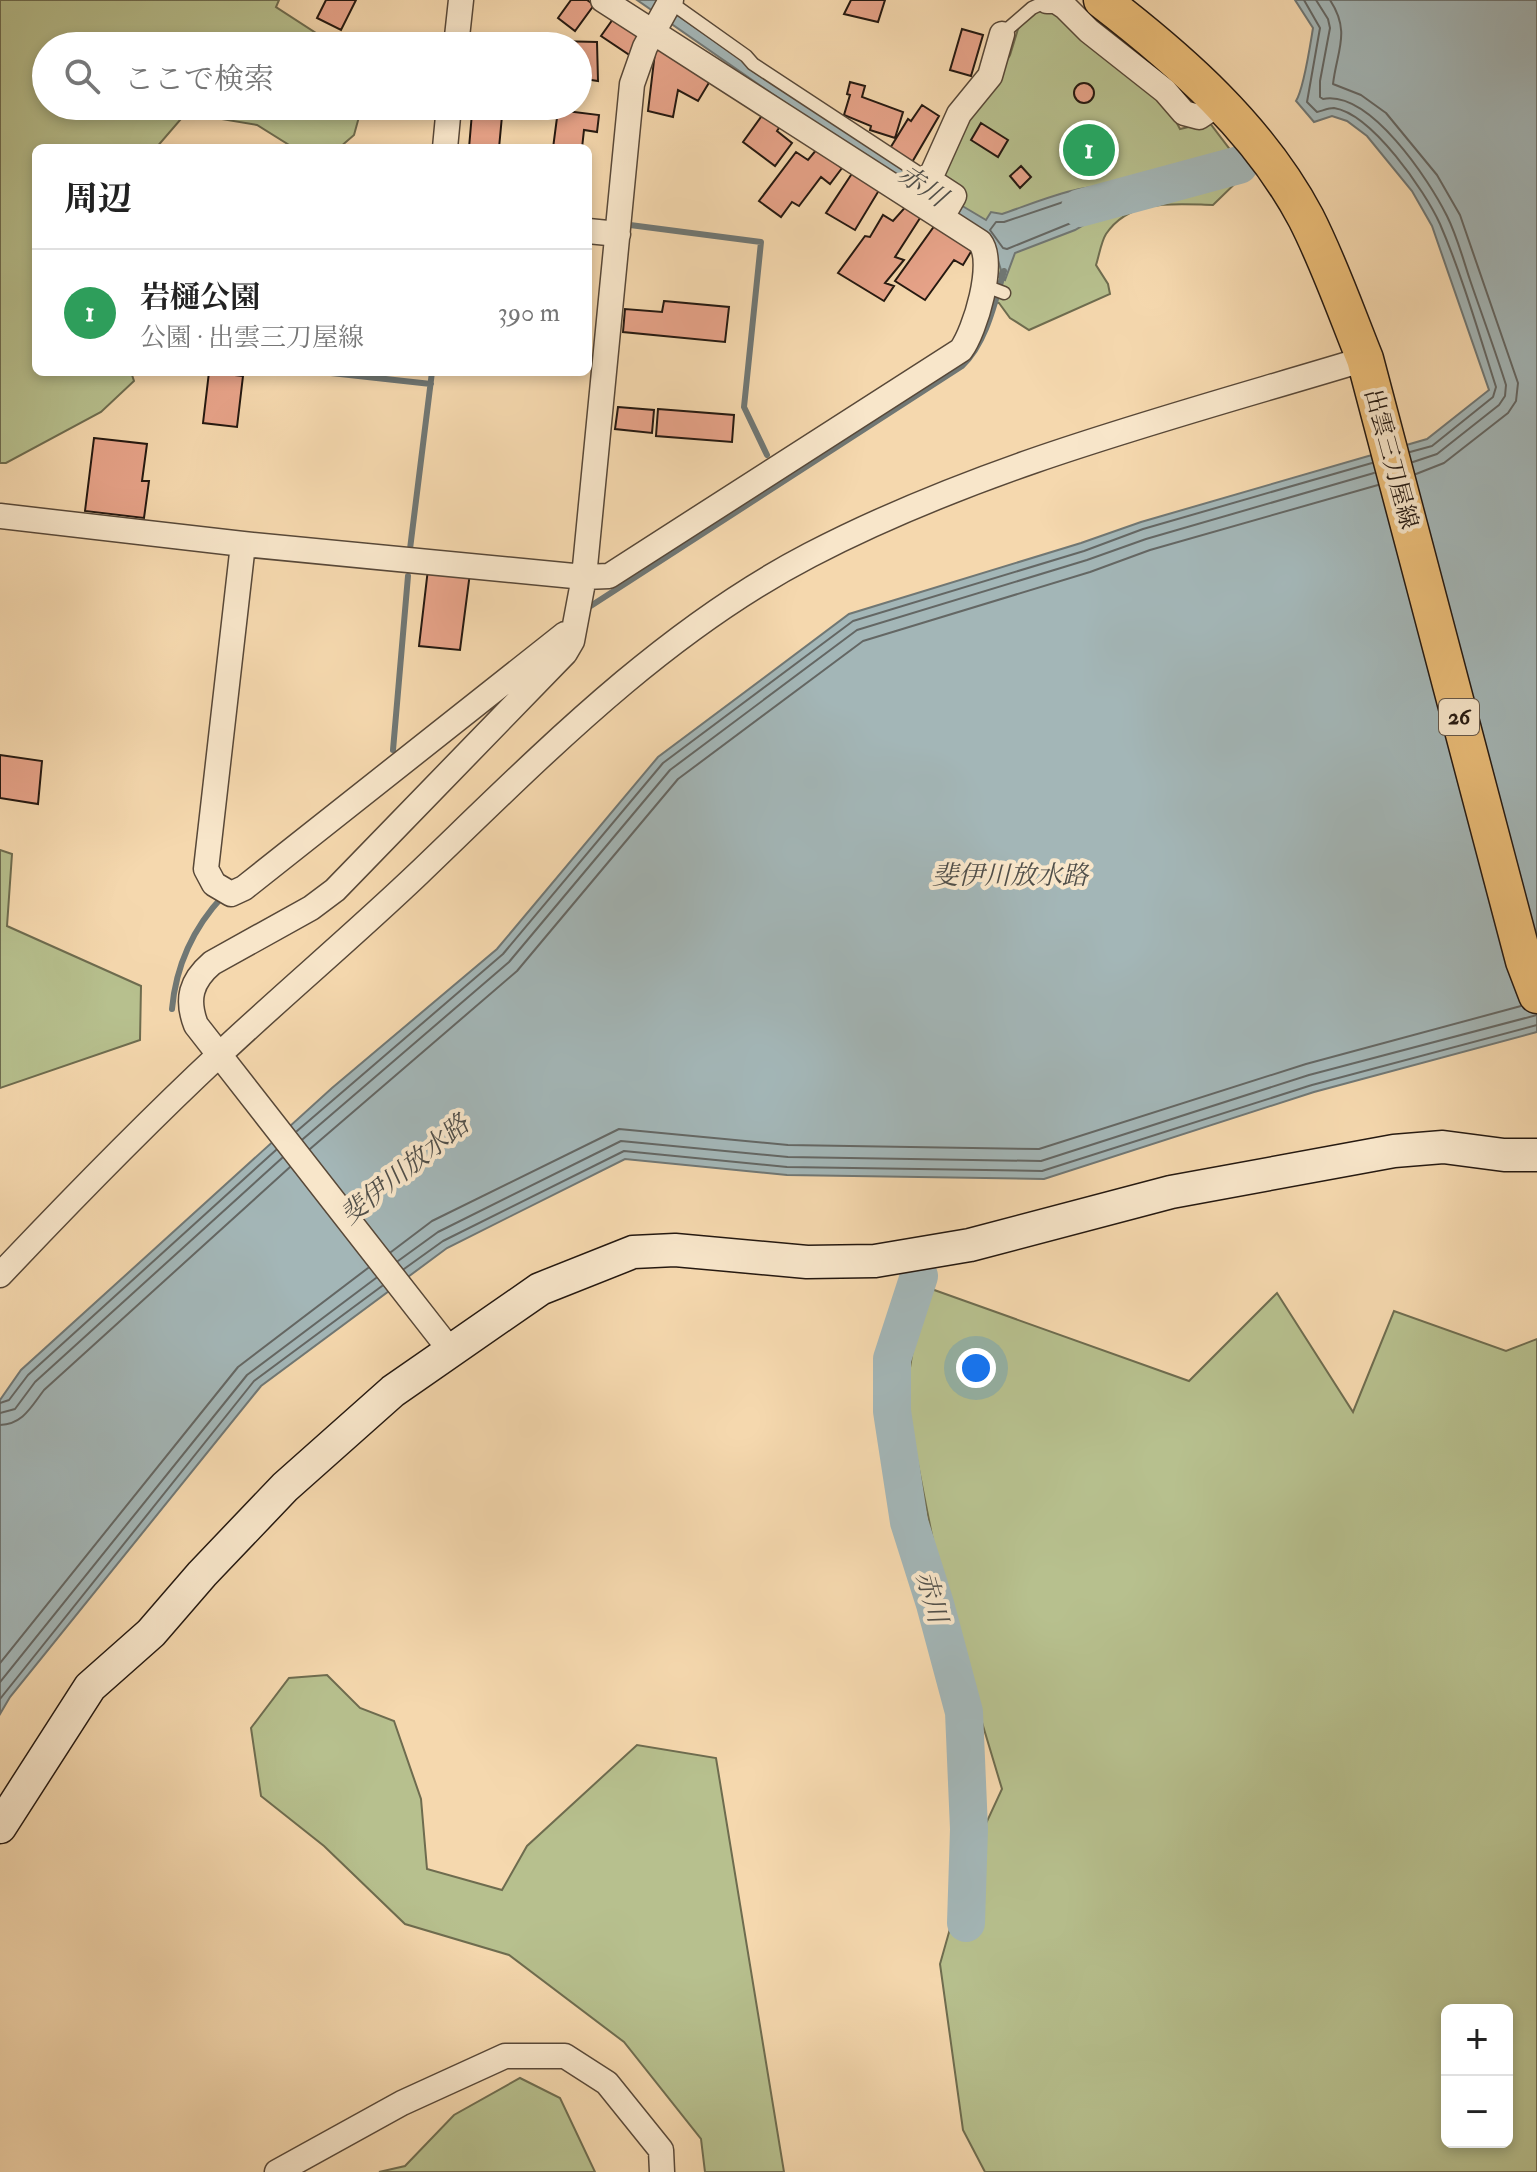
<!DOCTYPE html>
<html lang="ja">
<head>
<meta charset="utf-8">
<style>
	:root { --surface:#fff; --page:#f6f6f6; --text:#222; --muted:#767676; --line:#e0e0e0; --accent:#db2777 }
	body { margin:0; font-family:"IM FELL Double Pica","Noto Serif JP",serif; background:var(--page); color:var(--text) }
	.controls { position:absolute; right:24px; bottom:24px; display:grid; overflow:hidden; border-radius:12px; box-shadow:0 4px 12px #0003 }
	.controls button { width:72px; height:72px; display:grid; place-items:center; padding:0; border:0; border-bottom:2px solid var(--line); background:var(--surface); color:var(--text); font:40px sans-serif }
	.you { position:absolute; left:976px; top:1368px; width:28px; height:28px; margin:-20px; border:6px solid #fff; border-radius:50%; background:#1a73e8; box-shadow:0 0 0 12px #1a73e833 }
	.badge { display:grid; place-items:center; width:52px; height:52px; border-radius:50%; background:var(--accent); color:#fff; font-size:26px; font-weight:700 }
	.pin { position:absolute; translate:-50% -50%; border:4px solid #fff; box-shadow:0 2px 8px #0006 }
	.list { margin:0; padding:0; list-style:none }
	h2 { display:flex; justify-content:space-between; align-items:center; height:104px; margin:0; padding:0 32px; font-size:34px }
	h2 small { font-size:26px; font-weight:400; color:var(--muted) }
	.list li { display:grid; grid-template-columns:52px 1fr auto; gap:24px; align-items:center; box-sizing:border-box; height:128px; padding:0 32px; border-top:2px solid var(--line) }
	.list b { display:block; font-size:30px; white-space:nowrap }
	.list p { margin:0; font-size:26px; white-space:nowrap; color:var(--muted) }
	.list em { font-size:26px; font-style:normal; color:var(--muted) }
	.icon { flex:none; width:44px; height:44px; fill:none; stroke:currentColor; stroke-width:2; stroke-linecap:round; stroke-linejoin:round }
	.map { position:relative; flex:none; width:1537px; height:2172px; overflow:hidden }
	.search { position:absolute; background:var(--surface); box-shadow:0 4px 12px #0003; left:32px; top:32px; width:560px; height:88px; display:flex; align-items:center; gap:20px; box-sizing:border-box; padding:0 28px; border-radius:44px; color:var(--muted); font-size:30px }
	.panel { position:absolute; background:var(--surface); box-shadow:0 4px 12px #0003; left:32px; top:144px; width:560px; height:232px; border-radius:12px }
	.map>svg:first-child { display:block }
	.green { fill:#b7c08e; stroke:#6e6c4f; stroke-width:2; fill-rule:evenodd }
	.water { fill:#a3b6b7; stroke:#707774; stroke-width:2 }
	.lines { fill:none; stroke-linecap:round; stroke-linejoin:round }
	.shore { stroke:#646764; stroke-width:2 }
	.stream { stroke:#707774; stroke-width:6 }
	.river { stroke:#a3b6b7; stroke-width:38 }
	.building { fill:#e7a389; stroke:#241810; stroke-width:2 }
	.lane-casing { stroke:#584838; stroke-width:15 }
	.street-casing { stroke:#584838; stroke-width:27 }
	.secondary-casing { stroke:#241810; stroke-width:35 }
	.primary-casing { stroke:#241810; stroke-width:39 }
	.lane { stroke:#f8e6ca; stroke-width:12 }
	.street { stroke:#f8e6ca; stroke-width:24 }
	.secondary { stroke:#f8e6ca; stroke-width:32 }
	.primary { stroke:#eabc77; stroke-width:36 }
	.labels { text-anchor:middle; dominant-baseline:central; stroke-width:8; stroke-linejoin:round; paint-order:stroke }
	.shield { fill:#f8e6ca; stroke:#645648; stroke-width:2 }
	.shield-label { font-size:22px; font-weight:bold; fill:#241810 }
	.street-label { font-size:24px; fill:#241810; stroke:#f8e6ca }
	.water-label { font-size:26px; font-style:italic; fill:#504f4a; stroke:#f8e6ca }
</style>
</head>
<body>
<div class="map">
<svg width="1537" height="2172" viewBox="0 0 1537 2172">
	<rect width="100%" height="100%" fill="#f5d8ae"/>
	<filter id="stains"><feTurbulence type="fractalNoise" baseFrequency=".0025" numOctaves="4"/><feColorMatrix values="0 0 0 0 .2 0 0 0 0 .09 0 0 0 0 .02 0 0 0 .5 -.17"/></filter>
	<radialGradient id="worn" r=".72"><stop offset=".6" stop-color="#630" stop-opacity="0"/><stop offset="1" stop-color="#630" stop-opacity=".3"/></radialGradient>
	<path class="green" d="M0 0H279L276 7 336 46H46V106H362L354 135 339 148H294L257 125 186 113 156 148H36V372H131L134 381 101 412 6 463H0Z
		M1054 6 1170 110 1180 129 1209 122 1247 172 1213 205C1175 204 1130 198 1106 234 1101 242 1099 256 1096 265L1108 284 1110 294 1029 330 1010 318 999 303 990 300 996 276 941 180 959 127 991 87 1010 55 1018 29 1026 18 1041 7Z
		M0 850 12 854 7 926 141 986 140 1040 0 1088Z
		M923 1286 1189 1381 1277 1293 1353 1412 1394 1311 1506 1351 1537 1339V2172H985L963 2130 940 1964 970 1858 1002 1789 944 1596 905 1399ZM1507 2010V2142H1447V2010Z
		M327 1675 360 1708 394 1721 421 1799 427 1869 502 1890 527 1846 637 1745 716 1758 784 2172H705L701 2139 624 2042 509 1955 405 1924 324 1846 261 1796 251 1728 289 1678Z
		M520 2078 560 2098 595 2172H379L405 2166 454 2115Z"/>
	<path class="water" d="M637 0H655L749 65 748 68 932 188 986 220 991 212 1002 214C1036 203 1095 175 1130 191L1131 197 1075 230 1015 253 1005 280 999 277 1001 270 994 248Z
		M1295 0H1537V1032L1314 1092 1044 1179 787 1175 625 1159 447 1248 261 1386 10 1697 0 1714V1400L21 1370 332 1088 497 949 658 757 849 614 1081 543 1141 522 1427 439 1489 390 1432 226 1412 191 1367 136 1347 121 1332 116 1314 122 1296 101C1304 88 1310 46 1313 28Z"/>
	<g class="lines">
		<path class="shore" d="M1304 0 1320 28 1307 102 1317 112C1322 111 1328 108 1334 108 1372 114 1425 191 1440 224 1462 275 1479 334 1496 387L1493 397 1432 446 1410 452
			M1316 0 1328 19 1330 28 1320 81V97L1323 99C1370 90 1429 180 1447 216 1457 236 1463 259 1470 280 1482 315 1495 350 1506 385L1505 396 1499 405 1437 454 1413 462
			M1330 0C1351 32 1337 50 1333 84L1361 95 1386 113 1437 175 1460 215 1518 383 1516 401 1508 413 1444 463 1416 474
			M1103 196 1107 198 1105 203 1071 223 1007 249 1003 248 990 230 996 222H1004L1078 197Z
			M297 1131 503 954 663 763 853 621 1084 551 1143 529 1372 463
			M303 1139 509 962 670 770 857 630 1087 560 1146 539 1374 473
			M310 1149 517 971 678 779 863 641 1090 572 1150 550 1378 485
			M391 1252 432 1221 619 1129 788 1145 1039 1149 1306 1064 1521 1006
			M398 1261 438 1232 621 1141 788 1157 1041 1161 1309 1075 1537 1015
			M404 1269 443 1241 624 1151 787 1167 1042 1171 1312 1085 1537 1025
			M0 1403 9 1400 28 1375 276 1150
			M0 1413 15 1409 35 1382 282 1158
			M0 1425C23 1424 31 1407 44 1390L290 1167
			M0 1663 238 1367 368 1268
			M0 1682 247 1375 376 1278
			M0 1699 254 1381 382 1286"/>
		<path class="stream" d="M630 225 761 242 744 407 767 455
			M322 372 431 384
			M410 549 432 372
			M586 609 962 366C986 344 995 302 1004 271
			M393 750 408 576
			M172 1009C176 965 193 928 223 896"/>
		<path class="river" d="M1080 208 1239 165
			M919 1276 892 1359V1411L909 1522 935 1604 964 1712 969 1829 966 1923"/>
	</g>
	<path class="building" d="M326 0H356L341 30 317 18Z
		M571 0H587L594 5 575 31 558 18Z
		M851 0H885L878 22 844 14Z
		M613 19 643 37 631 56 601 36Z
		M962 29 983 35 971 76 950 70Z
		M556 41 597 42 598 81 578 78V46H555Z
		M656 44 713 76 698 101 678 90 673 117 648 111Z
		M850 82 865 86 862 97 903 112 895 138 870 130 871 126 844 115 850 95 847 94Z
		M1074 93a10 10 0 1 1 20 0a10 10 0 1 1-20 0Z
		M922 105 939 116 911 164 889 150 908 119 911 121Z
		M392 106H424L423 116Z
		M558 110 599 115 597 132 584 130 582 148H553Z
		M766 110 783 122 777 131 792 143 775 166 743 142Z
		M472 113 502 116 499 148H469Z
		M981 123 1008 140 998 157 971 140Z
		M817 149 842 168 830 184 821 177 799 206 792 202 781 217 759 201 796 152 808 160Z
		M1021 166 1031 177 1020 188 1010 176Z
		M853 172 881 187 855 230 826 213Z
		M908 204 922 215 895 257 904 260 885 283 894 286 884 301 838 273 865 236 870 237 883 215 893 221Z
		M935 225 975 245 963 265 954 260 925 300 895 281Z
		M664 301 729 307 725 342 623 332 625 309 662 312Z
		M209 372 243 376 237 427 203 423Z
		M618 407 654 410 652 433 615 429Z
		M658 409 734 415 732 442 656 436Z
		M94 438 147 444 142 481H149L144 518 85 511Z
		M428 569 470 573 460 650 419 646Z
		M0 755 42 761 38 804 0 798Z"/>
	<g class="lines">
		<defs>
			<path id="lane" d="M670 2 746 56 753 64 931 181
				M1002 34 1032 8 1047 1
				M983 285 1004 293"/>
			<path id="street" d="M1047 1H1056L1065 7 1089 31 1165 91 1184 113 1199 117 1220 103
				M456 46 461 0
				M445 148 449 106
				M942 217 954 196 931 181 932 174 959 114 990 76 1002 34
				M588 231 618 234
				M0 516 243 544 584 577 609 576 961 350C975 331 996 262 980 242L603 0
				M243 544 206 869 214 884 231 894 244 888 565 634
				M0 1275C71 1200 144 1125 220 1054 285 993 354 935 419 873 540 757 660 633 810 555 985 464 1177 416 1365 359
				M450 1350 196 1025C186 999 191 981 212 963L311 908 335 890 565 653 572 641 584 577 632 84 645 47 671 0
				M277 2172 402 2103 505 2056H565L607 2083 661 2150 662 2172"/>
			<path id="secondary" d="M0 1827 90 1687 151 1633 202 1574 285 1487 393 1391 540 1289 633 1252 675 1250 807 1262 875 1261 970 1245 1171 1192 1394 1151 1443 1147 1504 1155H1537"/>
			<path id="primary" d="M1102 0C1180 60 1259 129 1306 218 1329 263 1346 312 1365 359L1524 961 1537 995"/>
		</defs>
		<use href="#lane" class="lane-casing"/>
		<use href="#street" class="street-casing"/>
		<use href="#secondary" class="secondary-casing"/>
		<use href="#primary" class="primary-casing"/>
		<use href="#lane" class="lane"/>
		<use href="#street" class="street"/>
		<use href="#secondary" class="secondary"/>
		<use href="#primary" class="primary"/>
	</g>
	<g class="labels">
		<rect class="shield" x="1439" y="699" width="40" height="36" rx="6"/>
		<g class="shield-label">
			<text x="1459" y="717">26</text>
		</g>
		<g class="street-label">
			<text transform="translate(1391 459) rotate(75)">出雲三刀屋線</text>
		</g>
		<g class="water-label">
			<text transform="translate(922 186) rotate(34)">赤川</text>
			<text x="1010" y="876">斐伊川放水路</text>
			<text transform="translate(405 1170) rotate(-39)">斐伊川放水路</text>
			<text transform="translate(931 1597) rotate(74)">赤川</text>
		</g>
	</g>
	<rect width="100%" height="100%" filter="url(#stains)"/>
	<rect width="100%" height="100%" fill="url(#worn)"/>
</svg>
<div class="controls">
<button>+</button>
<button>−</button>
</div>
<div class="you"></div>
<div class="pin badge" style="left:1089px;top:150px;background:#2e9e5b">1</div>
<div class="search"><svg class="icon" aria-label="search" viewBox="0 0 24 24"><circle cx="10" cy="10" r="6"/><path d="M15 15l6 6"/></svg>ここで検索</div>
<section class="panel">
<h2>周辺<small></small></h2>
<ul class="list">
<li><span class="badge" style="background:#2e9e5b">1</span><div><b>岩樋公園</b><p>公園 · 出雲三刀屋線</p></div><em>390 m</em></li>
</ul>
</section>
</div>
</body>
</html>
